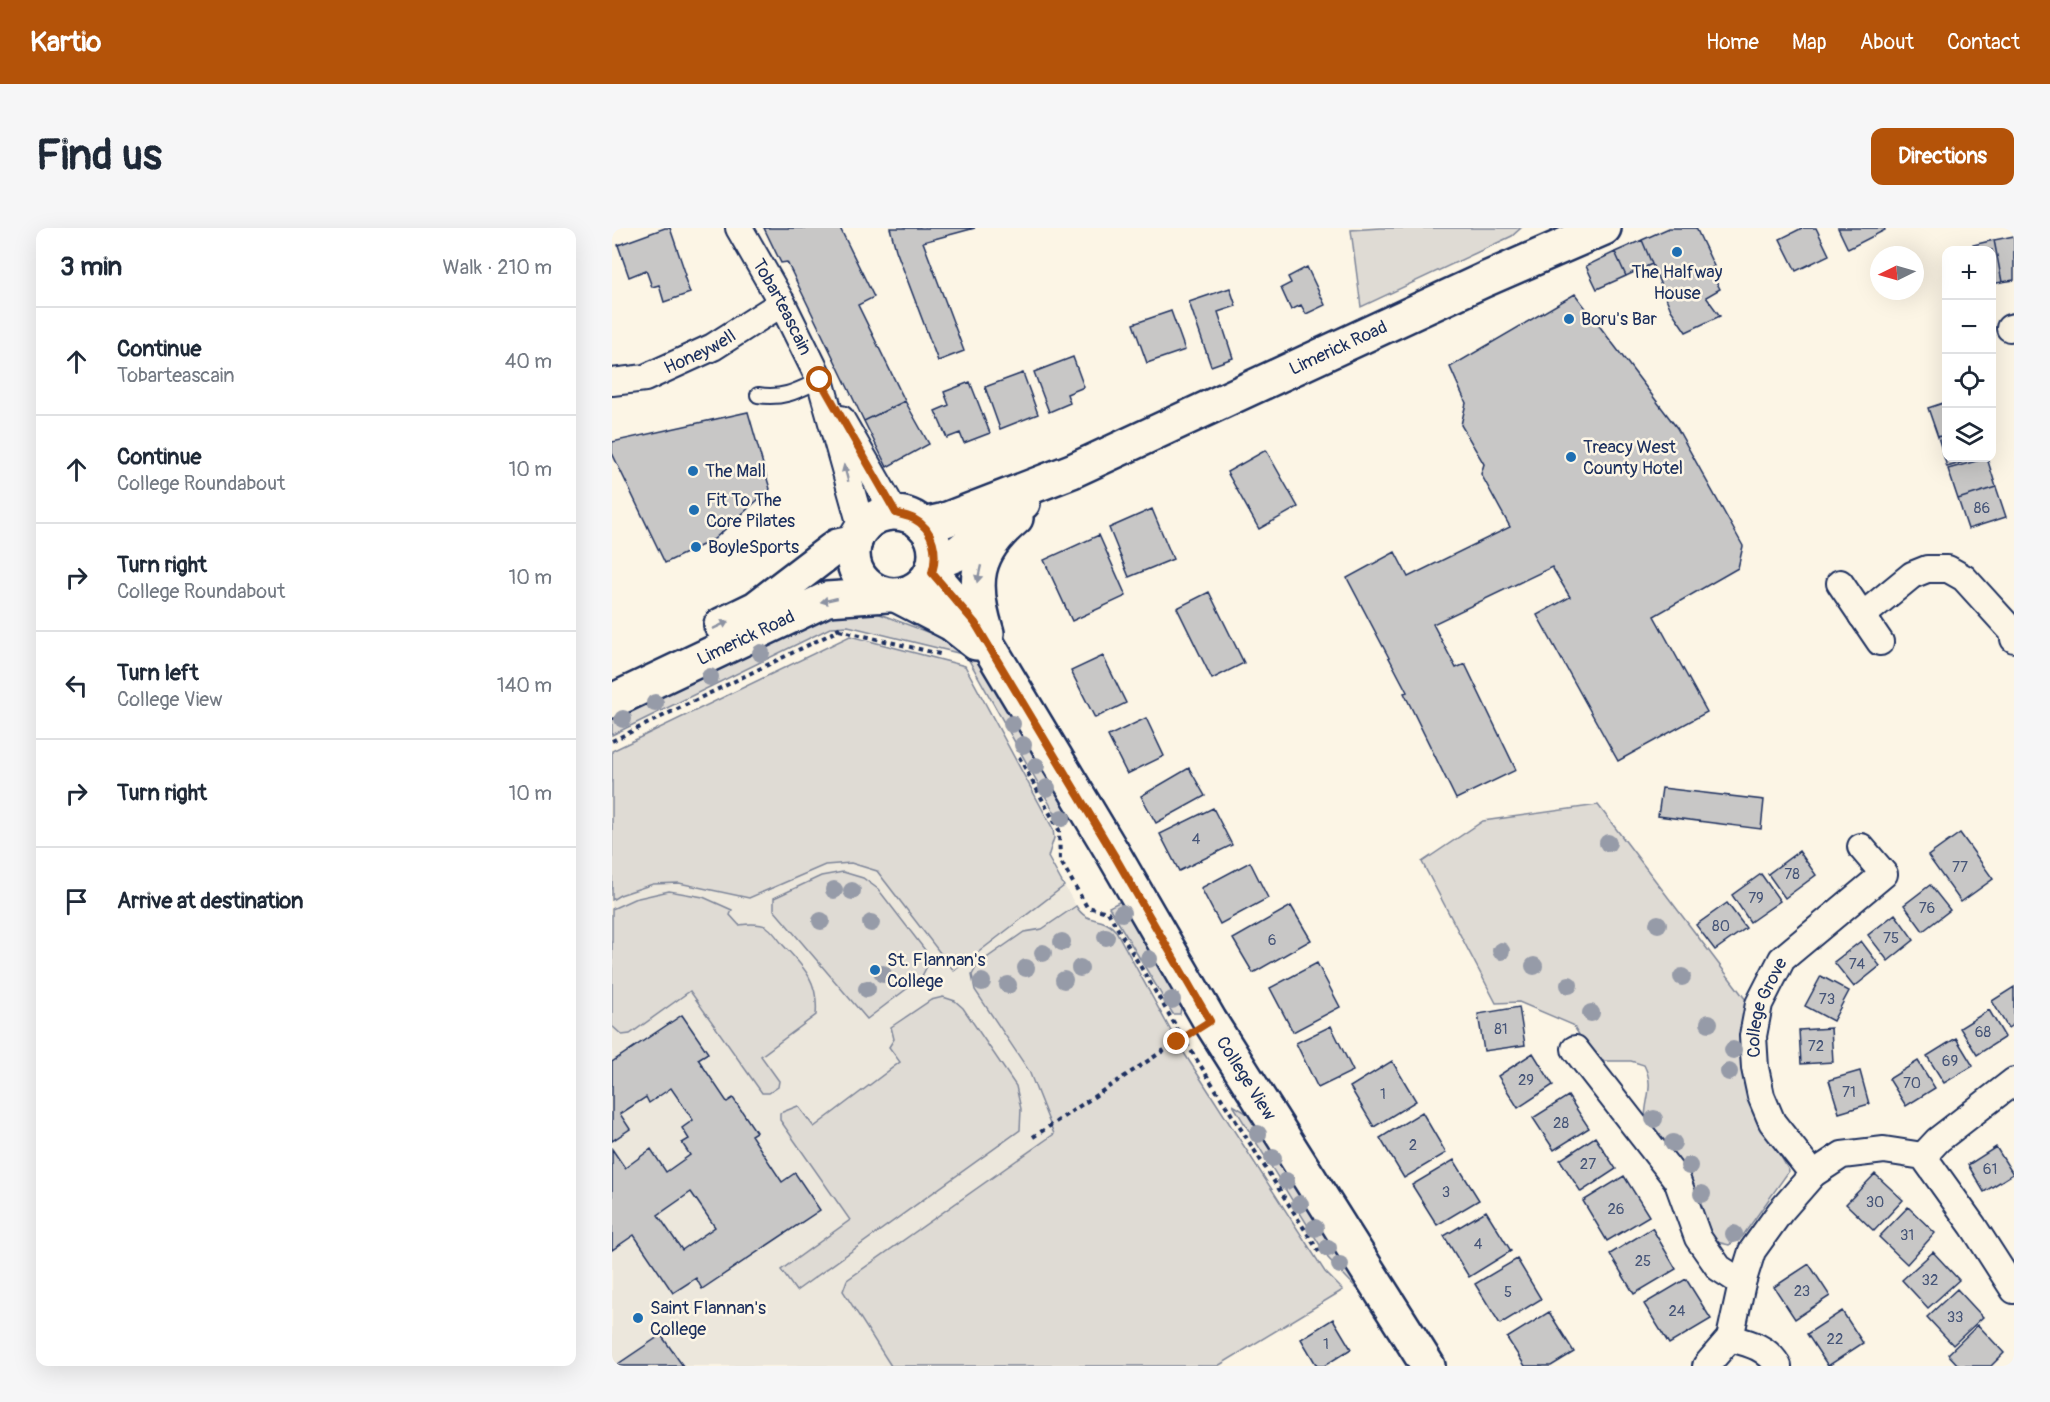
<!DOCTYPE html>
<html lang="en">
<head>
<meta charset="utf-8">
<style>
	:root { --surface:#fff; --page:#f6f6f7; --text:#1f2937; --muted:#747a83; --line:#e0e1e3; --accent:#b45309 }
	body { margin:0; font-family:Pangolin,sans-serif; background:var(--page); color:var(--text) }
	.controls { position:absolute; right:18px; top:18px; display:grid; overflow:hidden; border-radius:12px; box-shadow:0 6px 24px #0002 }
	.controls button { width:54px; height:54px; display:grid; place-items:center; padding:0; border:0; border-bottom:2px solid var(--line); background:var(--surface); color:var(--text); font:30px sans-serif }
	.compass { position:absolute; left:1258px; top:18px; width:54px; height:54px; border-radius:50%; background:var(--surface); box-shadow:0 6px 24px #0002; rotate:265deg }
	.stop { position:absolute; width:18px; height:18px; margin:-14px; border:4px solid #b45309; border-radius:50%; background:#fff }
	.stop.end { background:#b45309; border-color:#fff; box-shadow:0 2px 6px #0008 }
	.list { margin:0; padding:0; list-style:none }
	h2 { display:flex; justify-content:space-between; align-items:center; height:78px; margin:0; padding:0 24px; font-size:26px }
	h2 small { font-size:20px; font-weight:400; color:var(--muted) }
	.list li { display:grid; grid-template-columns:39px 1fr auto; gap:18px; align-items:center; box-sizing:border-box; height:108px; padding:0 24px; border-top:2px solid var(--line) }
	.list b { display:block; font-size:22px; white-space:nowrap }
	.list p { margin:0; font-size:20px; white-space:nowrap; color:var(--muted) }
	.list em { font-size:20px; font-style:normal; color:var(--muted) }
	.icon { flex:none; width:33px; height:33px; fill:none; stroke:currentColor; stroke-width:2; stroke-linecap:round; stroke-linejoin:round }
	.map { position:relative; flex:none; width:1402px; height:1138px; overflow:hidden; border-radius:12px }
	header { display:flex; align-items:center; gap:36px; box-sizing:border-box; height:84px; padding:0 30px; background:var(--accent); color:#fff }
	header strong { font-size:28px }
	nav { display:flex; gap:33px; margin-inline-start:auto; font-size:21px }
	.intro { display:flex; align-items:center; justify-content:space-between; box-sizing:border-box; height:144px; padding:0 36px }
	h1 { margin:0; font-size:42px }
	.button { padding:15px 27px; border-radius:12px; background:var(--accent); color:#fff; font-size:21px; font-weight:700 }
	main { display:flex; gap:36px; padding:0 36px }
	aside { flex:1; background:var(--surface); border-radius:12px; box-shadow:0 6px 24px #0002 }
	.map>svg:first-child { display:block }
	.built { fill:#ece7dc }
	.green { fill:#dfdbd4; stroke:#7d8599; stroke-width:1.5 }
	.building { fill:#c8c7c6; stroke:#1b2f5e; stroke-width:1.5; fill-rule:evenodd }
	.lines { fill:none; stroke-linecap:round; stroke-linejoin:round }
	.service-casing { stroke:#1b2f5e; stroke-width:18 }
	.minor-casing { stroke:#1b2f5e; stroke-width:30 }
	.tertiary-casing { stroke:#1b2f5e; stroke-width:38 }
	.secondary-casing { stroke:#1b2f5e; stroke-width:38 }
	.path { stroke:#1b2f5e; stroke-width:4; stroke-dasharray:4.5 4.5; stroke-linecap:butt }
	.service { stroke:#fcf5e5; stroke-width:14 }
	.minor { stroke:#fcf5e5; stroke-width:26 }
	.tertiary { stroke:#fcf5e5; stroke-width:33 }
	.secondary { stroke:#fcf5e5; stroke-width:33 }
	.tree { fill:#969ba8 }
	.oneway { fill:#8c92a2 }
	.route { stroke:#b45309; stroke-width:8 }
	.poi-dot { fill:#1f6fb2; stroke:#fcf5e5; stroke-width:2 }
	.labels { text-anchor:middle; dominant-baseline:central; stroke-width:5; stroke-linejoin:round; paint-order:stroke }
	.number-label { font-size:15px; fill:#465578 }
	.poi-label { font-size:18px; fill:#1b2f5e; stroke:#fcf5e5; text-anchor:start }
	.street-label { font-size:18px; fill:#1b2f5e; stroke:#fcf5e5 }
</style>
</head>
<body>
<header>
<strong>Kartio</strong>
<nav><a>Home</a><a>Map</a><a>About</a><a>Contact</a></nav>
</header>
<div class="intro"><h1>Find us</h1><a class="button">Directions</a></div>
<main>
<aside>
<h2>3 min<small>Walk · 210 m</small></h2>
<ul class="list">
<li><svg class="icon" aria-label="ahead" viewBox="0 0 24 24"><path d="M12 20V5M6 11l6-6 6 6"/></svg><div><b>Continue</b><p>Tobarteascain</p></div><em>40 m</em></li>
<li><svg class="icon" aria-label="ahead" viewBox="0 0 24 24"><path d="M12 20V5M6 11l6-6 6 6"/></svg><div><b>Continue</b><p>College Roundabout</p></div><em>10 m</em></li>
<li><svg class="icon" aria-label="right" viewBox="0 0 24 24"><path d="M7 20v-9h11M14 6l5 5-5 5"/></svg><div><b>Turn right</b><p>College Roundabout</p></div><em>10 m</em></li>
<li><svg class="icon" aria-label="left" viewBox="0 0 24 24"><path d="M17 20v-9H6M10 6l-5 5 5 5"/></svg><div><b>Turn left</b><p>College View</p></div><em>140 m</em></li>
<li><svg class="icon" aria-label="right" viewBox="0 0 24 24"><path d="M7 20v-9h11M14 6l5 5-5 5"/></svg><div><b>Turn right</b></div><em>10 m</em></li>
<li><svg class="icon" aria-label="arrive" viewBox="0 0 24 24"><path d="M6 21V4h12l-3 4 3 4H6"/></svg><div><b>Arrive at destination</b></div></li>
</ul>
</aside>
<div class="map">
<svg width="1402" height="1138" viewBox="0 0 1402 1138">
	<rect width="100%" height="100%" fill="#fcf5e5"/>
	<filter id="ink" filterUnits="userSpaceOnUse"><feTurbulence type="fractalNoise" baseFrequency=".0167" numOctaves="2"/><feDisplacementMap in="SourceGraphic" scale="12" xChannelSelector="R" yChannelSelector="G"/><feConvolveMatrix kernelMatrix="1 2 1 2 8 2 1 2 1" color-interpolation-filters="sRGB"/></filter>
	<g filter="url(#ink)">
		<path class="built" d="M238 408 353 438 441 601 442 610 436 629 464 678 470 687 480 692H489L497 695 504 703 570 822 713 1044 731 1062 606 1138H0V523Z"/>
		<path class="green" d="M768 0H909L900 8 749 79 739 2Z
			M252 380 360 421 453 577 456 590 450 598 354 427 236 398 220 399 0 507V483L206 385Z
			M238 408 353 438 441 601 442 610 436 629 452 658 342 743 265 643 239 635 213 637 137 670 67 655 41 656 8 667 0 672V523Z
			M986 577 1137 776 1129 800 1130 824 1140 877 1177 943 1130 1009 1117 1017 1105 1014 1033 892C1033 869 1043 859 1032 837L1019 833H989L978 824 961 797 907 774 884 775 810 634 871 593Z
			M231 644 251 650 266 661 313 722 315 738 309 750 255 791 162 682V670L209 648Z
			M57 663 91 669 120 682 118 687 127 697C135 696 148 695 155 699 161 703 167 712 171 717 192 739 207 754 204 787L149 828 167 853 166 859 157 865H150L78 763 18 806 10 807 0 798V681L22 671Z
			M509 673 516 679 570 773 568 786H561L497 679Z
			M464 678C476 698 489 686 504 703L565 814 713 1044 731 1062 606 1138H279L231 1063 235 1052 442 906 417 843 363 762 360 747 366 736 412 704 430 701Z
			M331 769 343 773 351 780 404 858 409 881 408 902 184 1063 169 1042 238 992 168 892V885L186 878 202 899 288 834 277 819 282 811 279 799 319 772Z
			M621 877 646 892 752 1068 716 1030Z"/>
		<path class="building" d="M53 0H58L74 47 72 48 78 65 52 74 47 57 40 59 34 42 17 49 6 17Z
			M152 0H228L262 69 246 77 293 173 252 193 175 34 169 35Z
			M278 0H363L311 14 352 123 326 133 284 22Z
			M1057 0H1084L1102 38 1098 42 1108 61 1094 69 1108 88 1074 104 1059 82 1030 12Z
			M1190 0H1204L1217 27 1184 43 1168 11Z
			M1226 0H1272L1273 2 1236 21Z
			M1402 8V52L1390 54 1382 12Z
			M1030 12 1040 36 1014 48 1003 24Z
			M1382 12 1390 54 1380 56V22H1362L1361 17Z
			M1003 24 1014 48 985 61 974 38Z
			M695 39 713 77 694 86 689 77 679 82 669 60 679 55 676 49Z
			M618 60 624 78 606 84 621 130 599 138 577 74Z
			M963 66 1065 200 1131 318 1126 340 1042 388 1095 484 1006 533 925 387 958 369 940 339 821 396 844 440 853 436 904 542 844 571 792 465 795 464 735 350 783 324 796 349 898 299 869 246 872 236 849 197 854 175 838 139Z
			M559 83 573 122 535 135 521 96Z
			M461 129 472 159 455 166 458 175 437 184 422 144Z
			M411 145 426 186 388 201 373 159Z
			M358 154 378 205 352 215 348 205 335 210 323 183 337 177 332 164Z
			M293 173 317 216 275 239 252 193Z
			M1334 174V206L1326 209 1316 180Z
			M136 184 158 261 101 312 53 335 0 225V214Z
			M1334 206V230H1365L1335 239 1326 209Z
			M654 222 686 279 647 301 615 244Z
			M1375 230 1384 259 1346 271 1336 241Z
			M1384 259 1394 289 1356 301 1346 271Z
			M540 281 561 331 517 349 497 300Z
			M487 307 514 368 460 393 432 332Z
			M597 364 632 435 600 451 565 380Z
			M491 428 514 475 483 490 459 443Z
			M534 490 552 528 515 546 496 508Z
			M577 540 593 568 544 595 529 568Z
			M1050 560 1152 572 1149 601 1046 588Z
			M601 580 620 617 567 643 548 606Z
			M1348 605 1381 651 1349 674 1316 628Z
			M1187 623 1204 647 1173 670 1156 646Z
			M638 634 656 670 608 696 589 660Z
			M1149 646 1168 673 1138 694 1120 667Z
			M1318 657 1338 682 1311 703 1292 677Z
			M1115 675 1134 700 1103 722 1084 697Z
			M679 678 699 712 641 745 621 711Z
			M1283 686 1302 712 1276 733 1256 707Z
			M1249 713 1268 738 1242 759 1222 734Z
			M705 735 728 779 681 804 658 760Z
			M1209 748 1237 763 1221 793 1193 778Z
			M1402 759V796L1396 800 1380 773Z
			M907 779 913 817 872 823 866 786Z
			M1377 782 1393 809 1365 827 1348 800Z
			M70 787 96 825 86 831 115 874 121 870 144 904 139 907 170 954 183 945 208 982 90 1061 84 1050 61 1065 22 1007 0 1022V921L13 940 39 921 54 944 78 927 70 915 77 911 70 900 81 892 59 860 37 875 34 869 8 886 18 901 0 913V834ZM79 964 103 999 70 1022 46 987Z
			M719 798 741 843 706 860 684 815Z
			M1219 800 1221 834 1189 836 1187 802Z
			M1344 810 1361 838 1332 855 1315 828Z
			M921 825 941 857 906 880 886 848Z
			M780 833 804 873 762 899 738 859Z
			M1306 833 1323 860 1294 878 1277 851Z
			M1248 843 1257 876 1227 885 1217 852Z
			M956 868 977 900 942 922 921 890Z
			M810 884 834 925 792 950 768 910Z
			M983 909 1004 941 969 964 948 932Z
			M1384 919 1401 946 1372 964 1356 937Z
			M842 932 867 972 825 997 800 957Z
			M1263 946 1291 972 1262 1003 1234 976Z
			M1012 948 1037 988 995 1013 971 973Z
			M1296 979 1323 1005 1295 1036 1267 1009Z
			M874 983 899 1023 857 1049 832 1008Z
			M1040 1000 1064 1041 1022 1066 998 1026Z
			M1321 1024 1347 1052 1316 1080 1290 1052Z
			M905 1031 929 1071 888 1096 863 1056Z
			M1197 1036 1218 1068 1183 1091 1162 1059Z
			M1074 1051 1099 1091 1057 1116 1032 1076Z
			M1345 1061 1371 1089 1341 1117 1315 1089Z
			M1230 1083 1251 1115 1216 1138 1195 1106Z
			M937 1084 962 1124 939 1138H913L895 1110Z
			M721 1091 739 1121 712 1138H705L689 1111Z
			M1366 1097 1392 1125 1379 1138H1347L1336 1126Z
			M49 1107 71 1138H3Z"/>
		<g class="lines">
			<defs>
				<path id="service" d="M146 167C171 171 185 163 208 152"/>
				<g id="minor">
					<path id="s1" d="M127 0 170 75 208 152 250 301"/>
					<path d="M1398 100 1402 99"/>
					<path id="s2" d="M0 154 33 150 101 119 170 75"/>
					<path d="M229 191 283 285"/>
					<path d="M1228 355 1268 414"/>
					<path d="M1250 388 1300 347 1315 341H1336L1352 350 1401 404 1402 411"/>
					<path d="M963 821 1065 952 1086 1010 1107 1040 1130 1055"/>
					<path d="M1311 928 1326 912 1402 853"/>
					<path id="s3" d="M1201 946 1160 894 1149 868 1143 840 1141 808 1147 776 1170 731 1272 646 1249 619"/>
					<path d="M1094 1138 1118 1110"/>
					<path d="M1166 1138C1155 1119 1137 1115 1118 1110L1130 1055 1140 1023 1168 984 1201 946 1230 927 1272 922 1311 928 1361 998 1402 1062"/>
				</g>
				<g id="tertiary">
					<path id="s4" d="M320 345 363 395 502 627 598 793 816 1138"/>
					<path d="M286 368 340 396 364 415"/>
					<path d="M375 405C359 355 362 325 404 290"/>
				</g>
				<g id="secondary">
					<circle cx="282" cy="326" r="41"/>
					<path id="s5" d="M311 297 333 292 460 243 872 52 992 0"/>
					<path d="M323 335 343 327 395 285 411 275"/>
					<path d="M109 397 144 380 225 318 243 314"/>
					<path id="s6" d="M0 473 215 371 275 367"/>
				</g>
			</defs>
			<use href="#service" class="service-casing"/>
			<use href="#minor" class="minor-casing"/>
			<use href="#tertiary" class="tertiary-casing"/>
			<use href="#secondary" class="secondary-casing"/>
			<path class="path" d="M227 402 332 427
				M0 513 227 402 225 398
				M407 529 447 602 448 632 475 679 496 684 571 810 707 1024
				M421 909 572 809"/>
			<use href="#service" class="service"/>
			<use href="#minor" class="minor"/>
			<use href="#tertiary" class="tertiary"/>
			<use href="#secondary" class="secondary"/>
		</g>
		<g class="tree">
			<circle cx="149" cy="425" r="9"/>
			<circle cx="98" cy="449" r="9"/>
			<circle cx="43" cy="475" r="9"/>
			<circle cx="11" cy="491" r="9"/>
			<circle cx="400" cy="496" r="9"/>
			<circle cx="411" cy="517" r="9"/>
			<circle cx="424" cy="538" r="9"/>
			<circle cx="435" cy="560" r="9"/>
			<circle cx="450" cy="590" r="9"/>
			<circle cx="996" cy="615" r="9"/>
			<circle cx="222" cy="662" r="9"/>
			<circle cx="240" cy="663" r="9"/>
			<circle cx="510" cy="685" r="9"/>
			<circle cx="209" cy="693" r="9"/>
			<circle cx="259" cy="695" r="9"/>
			<circle cx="1046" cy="696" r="9"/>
			<circle cx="494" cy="709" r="9"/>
			<circle cx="450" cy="714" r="9"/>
			<circle cx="889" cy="723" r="9"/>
			<circle cx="431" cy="725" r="9"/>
			<circle cx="537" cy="731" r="9"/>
			<circle cx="922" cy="738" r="9"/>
			<circle cx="414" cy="740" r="9"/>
			<circle cx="468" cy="740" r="9"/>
			<circle cx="271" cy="746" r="9"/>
			<circle cx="1070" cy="749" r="9"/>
			<circle cx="452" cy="752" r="9"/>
			<circle cx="370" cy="754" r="9"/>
			<circle cx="396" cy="757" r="9"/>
			<circle cx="957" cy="757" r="9"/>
			<circle cx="255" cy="761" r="9"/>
			<circle cx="560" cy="772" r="9"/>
			<circle cx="979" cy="785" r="9"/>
			<circle cx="1097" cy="795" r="9"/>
			<circle cx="1121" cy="822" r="9"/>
			<circle cx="1117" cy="844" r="9"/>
			<circle cx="1042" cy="891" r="9"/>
			<circle cx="646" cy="906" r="9"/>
			<circle cx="1061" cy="915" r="9"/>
			<circle cx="661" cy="930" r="9"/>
			<circle cx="1077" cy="938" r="9"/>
			<circle cx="674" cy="953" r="9"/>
			<circle cx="1090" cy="966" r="9"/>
			<circle cx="688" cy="976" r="9"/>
			<circle cx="703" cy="1000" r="9"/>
			<circle cx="1122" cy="1006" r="9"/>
			<circle cx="716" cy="1020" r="9"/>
			<circle cx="728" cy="1037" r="9"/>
		</g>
		<defs><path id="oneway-solid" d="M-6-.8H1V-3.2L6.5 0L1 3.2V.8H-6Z" transform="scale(1.5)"/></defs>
		<g class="oneway">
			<use href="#oneway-solid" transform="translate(234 245) rotate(-105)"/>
			<use href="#oneway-solid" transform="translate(367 346) rotate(103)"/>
			<use href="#oneway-solid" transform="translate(217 372) rotate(167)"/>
			<use href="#oneway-solid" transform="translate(109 397) rotate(-26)"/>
		</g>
	</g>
	<g class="lines" filter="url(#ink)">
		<path class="route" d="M208 152 284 285C289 287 297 288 302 291 322 301 326 325 320 345L363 395 502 627 598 793 565 814"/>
	</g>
	<g class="poi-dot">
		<circle cx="1065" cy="24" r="6"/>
		<circle cx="957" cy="91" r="6"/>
		<circle cx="959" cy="229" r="6"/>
		<circle cx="81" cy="243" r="6"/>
		<circle cx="82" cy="282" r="6"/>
		<circle cx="84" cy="319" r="6"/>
		<circle cx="263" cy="742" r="6"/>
		<circle cx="26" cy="1090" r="6"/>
	</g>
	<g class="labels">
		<g class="number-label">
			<text x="1370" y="280">86</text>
			<text x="584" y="611">4</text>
			<text x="1348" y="639">77</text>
			<text x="1180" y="646">78</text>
			<text x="1144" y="670">79</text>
			<text x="1315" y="680">76</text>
			<text x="1109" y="698">80</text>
			<text x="1279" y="710">75</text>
			<text x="660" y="712">6</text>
			<text x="1245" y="736">74</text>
			<text x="1215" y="771">73</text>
			<text x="889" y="801">81</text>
			<text x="1371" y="804">68</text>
			<text x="1204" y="818">72</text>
			<text x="1338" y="833">69</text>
			<text x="914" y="852">29</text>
			<text x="1300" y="855">70</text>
			<text x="1237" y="864">71</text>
			<text x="771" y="866">1</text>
			<text x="949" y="895">28</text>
			<text x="801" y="917">2</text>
			<text x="976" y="936">27</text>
			<text x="1378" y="941">61</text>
			<text x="834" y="964">3</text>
			<text x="1263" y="974">30</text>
			<text x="1004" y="981">26</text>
			<text x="1295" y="1007">31</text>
			<text x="866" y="1016">4</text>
			<text x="1031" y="1033">25</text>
			<text x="1318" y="1052">32</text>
			<text x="1190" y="1063">23</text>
			<text x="896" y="1064">5</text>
			<text x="1065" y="1083">24</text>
			<text x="1343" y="1089">33</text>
			<text x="1223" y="1111">22</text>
			<text x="714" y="1116">1</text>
		</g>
		<g class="poi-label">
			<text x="1065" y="44" text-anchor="middle">The Halfway<tspan x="1065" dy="21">House</tspan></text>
			<text x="969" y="91">Boru's Bar</text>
			<text x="971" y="219">Treacy West<tspan x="971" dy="21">County Hotel</tspan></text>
			<text x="93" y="243">The Mall</text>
			<text x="94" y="272">Fit To The<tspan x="94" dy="21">Core Pilates</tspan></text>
			<text x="96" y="319">BoyleSports</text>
			<text x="275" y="732">St. Flannan's<tspan x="275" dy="21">College</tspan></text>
			<text x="38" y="1080">Saint Flannan's<tspan x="38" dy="21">College</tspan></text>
		</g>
		<g class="street-label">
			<text stroke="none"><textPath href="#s1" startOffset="90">Tobarteascain</textPath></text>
			<text stroke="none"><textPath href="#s5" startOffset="452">Limerick Road</textPath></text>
			<text stroke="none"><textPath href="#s2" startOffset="94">Honeywell</textPath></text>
			<text stroke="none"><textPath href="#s6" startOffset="148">Limerick Road</textPath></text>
			<text stroke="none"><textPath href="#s3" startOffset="186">College Grove</textPath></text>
			<text stroke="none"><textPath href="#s4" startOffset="596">College View</textPath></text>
		</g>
	</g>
</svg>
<div class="controls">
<button>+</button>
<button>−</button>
<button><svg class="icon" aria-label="locate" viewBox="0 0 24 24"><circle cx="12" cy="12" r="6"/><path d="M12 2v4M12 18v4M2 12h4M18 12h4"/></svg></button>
<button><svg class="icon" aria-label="layers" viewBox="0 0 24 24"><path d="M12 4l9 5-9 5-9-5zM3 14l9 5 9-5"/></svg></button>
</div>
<svg class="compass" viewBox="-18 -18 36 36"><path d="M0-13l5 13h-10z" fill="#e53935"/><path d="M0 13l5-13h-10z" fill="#747a83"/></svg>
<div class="stop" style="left:208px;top:152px"></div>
<div class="stop end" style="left:565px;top:814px"></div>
</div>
</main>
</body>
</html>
